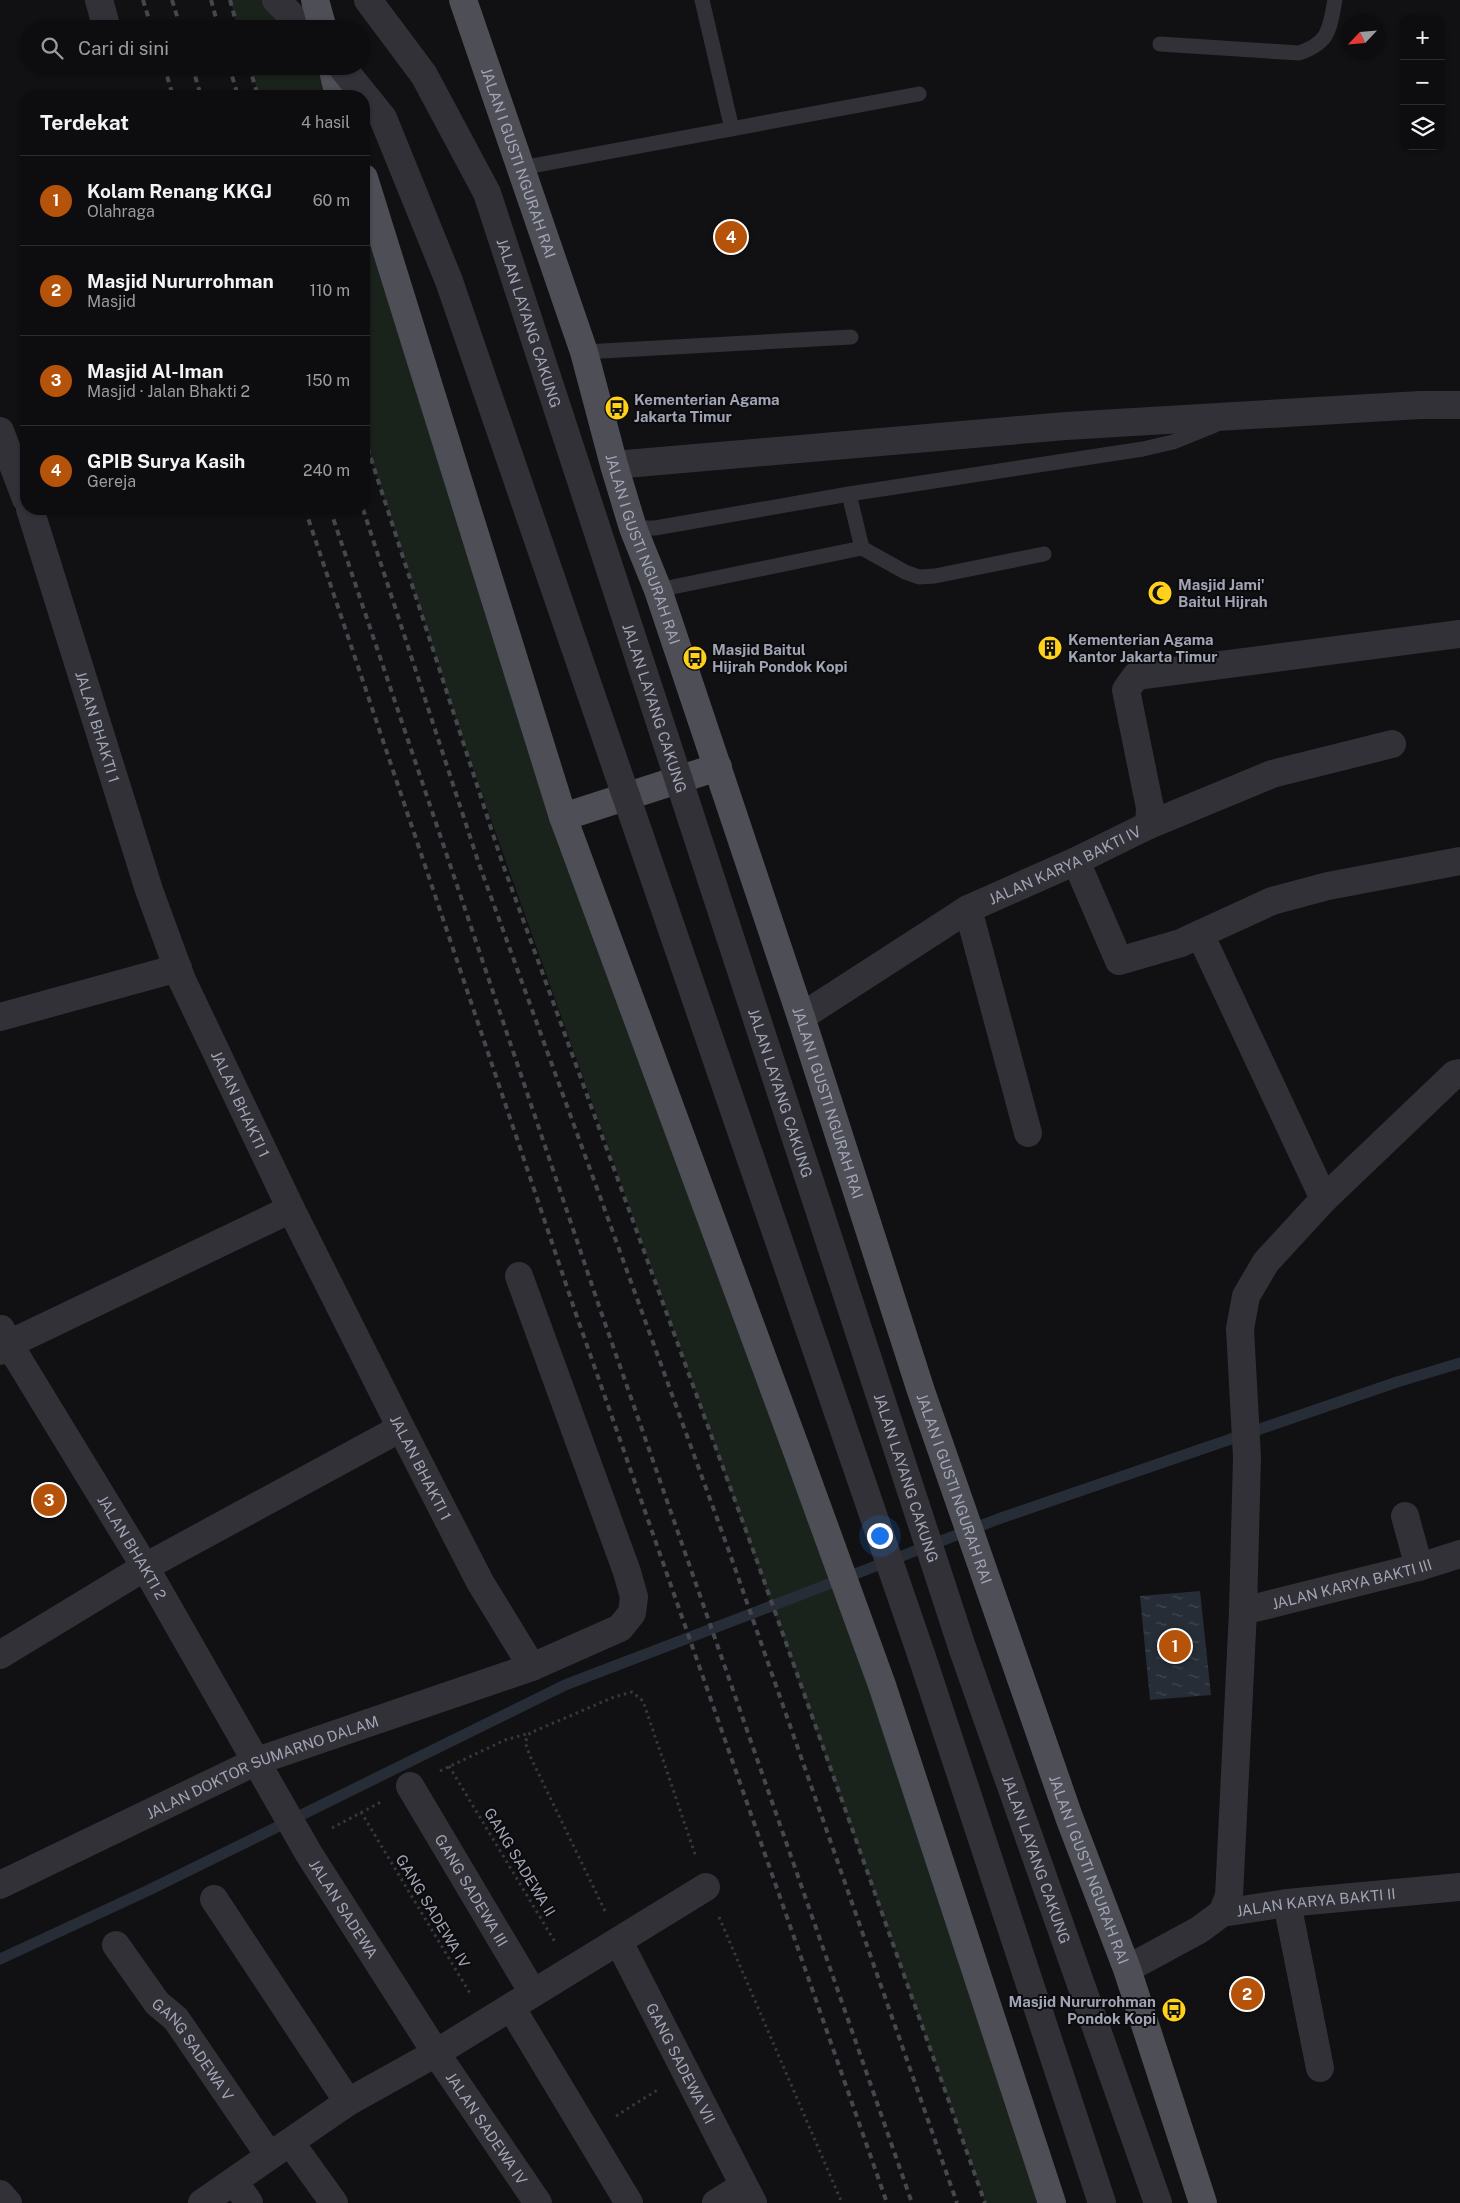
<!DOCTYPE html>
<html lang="id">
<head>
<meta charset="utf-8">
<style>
	:root { --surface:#0d0c0e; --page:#1b1a1c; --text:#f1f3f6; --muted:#9a9b9e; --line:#2d2c2e; --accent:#b45309 }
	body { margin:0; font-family:"Public Sans",sans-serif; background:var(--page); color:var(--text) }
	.controls { position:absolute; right:15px; top:15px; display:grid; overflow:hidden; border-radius:10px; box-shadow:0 1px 4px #0004 }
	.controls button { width:45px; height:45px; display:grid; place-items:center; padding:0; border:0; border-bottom:1px solid var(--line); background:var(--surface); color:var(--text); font:25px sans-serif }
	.compass { position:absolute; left:1340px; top:15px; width:45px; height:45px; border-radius:50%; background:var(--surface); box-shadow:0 1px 4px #0004; rotate:244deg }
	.you { position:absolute; left:879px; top:1535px; width:18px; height:18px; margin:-12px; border:4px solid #fff; border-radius:50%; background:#1a73e8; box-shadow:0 0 0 8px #1a73e833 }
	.badge { display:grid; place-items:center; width:32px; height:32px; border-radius:50%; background:var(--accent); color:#fff; font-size:16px; font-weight:700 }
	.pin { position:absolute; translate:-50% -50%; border:2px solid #fff; box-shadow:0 1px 5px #0006 }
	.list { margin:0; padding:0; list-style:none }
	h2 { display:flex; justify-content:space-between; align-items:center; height:65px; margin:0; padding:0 20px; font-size:21px }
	h2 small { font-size:16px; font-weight:400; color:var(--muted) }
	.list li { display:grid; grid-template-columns:32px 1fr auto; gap:15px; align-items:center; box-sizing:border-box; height:90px; padding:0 20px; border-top:1px solid var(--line) }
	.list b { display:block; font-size:19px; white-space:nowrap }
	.list p { margin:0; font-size:16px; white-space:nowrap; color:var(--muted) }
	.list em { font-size:16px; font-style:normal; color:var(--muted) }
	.icon { flex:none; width:28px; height:28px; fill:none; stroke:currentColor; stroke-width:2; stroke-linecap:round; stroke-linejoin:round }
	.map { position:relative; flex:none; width:1460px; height:2203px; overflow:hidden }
	.search { position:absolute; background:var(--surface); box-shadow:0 1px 4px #0004; left:20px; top:20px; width:350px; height:55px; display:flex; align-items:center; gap:12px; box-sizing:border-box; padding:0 18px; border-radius:28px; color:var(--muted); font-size:19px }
	.panel { position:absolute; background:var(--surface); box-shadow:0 1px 4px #0004; left:20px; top:90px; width:350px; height:425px; border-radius:20px }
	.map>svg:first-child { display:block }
	.grass { fill:#1a221c }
	.water { fill:url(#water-ripples) }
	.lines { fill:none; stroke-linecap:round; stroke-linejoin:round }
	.stream { stroke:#262d36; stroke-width:11 }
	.path { stroke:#37383e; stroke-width:3; stroke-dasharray:2.5 4; stroke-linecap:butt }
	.service { stroke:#313137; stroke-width:15 }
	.minor { stroke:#313137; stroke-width:28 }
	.tertiary { stroke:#313137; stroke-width:28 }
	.primary { stroke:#4d4e56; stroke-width:28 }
	.rail { stroke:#46474e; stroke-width:4; stroke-dasharray:6 5; stroke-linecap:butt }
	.tertiary-bridge { stroke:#313137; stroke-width:28 }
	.labels { text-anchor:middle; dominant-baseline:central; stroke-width:4; stroke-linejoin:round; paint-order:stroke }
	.street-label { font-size:15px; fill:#a0a4b4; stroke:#0c0b0d }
	.poi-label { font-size:15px; font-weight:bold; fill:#a0a4b4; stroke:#0c0b0d; text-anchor:start }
</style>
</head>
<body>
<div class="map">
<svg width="1460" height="2203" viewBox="0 0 1460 2203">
	<defs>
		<pattern id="water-ripples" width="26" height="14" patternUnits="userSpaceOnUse" patternTransform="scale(1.25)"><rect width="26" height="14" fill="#262d36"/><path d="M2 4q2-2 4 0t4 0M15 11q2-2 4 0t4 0" fill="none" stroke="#424851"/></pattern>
	</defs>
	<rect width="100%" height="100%" fill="#111012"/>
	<path class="grass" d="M230 0H276L305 29H238Z
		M250 66H332L339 96H259Z
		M364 178 488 582 1052 2203H985L465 747 364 437Z"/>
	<path class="water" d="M1200 1591 1211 1695 1150 1700 1140 1596Z"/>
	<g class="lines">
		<path class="stream" d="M0 1959 149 1890 565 1685 1001 1518 1397 1382 1460 1363"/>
		<path class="path" d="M449 1766 555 1942
			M440 1771 505 1740 530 1733
			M361 1812 471 1995
			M332 1828 381 1802
			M605 1911 530 1756 525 1742 530 1733 614 1697 632 1692 643 1701 696 1857
			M719 1917 842 2203
			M616 2116 659 2089"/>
		<path class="service" d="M702 0 732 129
			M1160 44 1299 53C1330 42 1329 30 1335 0
			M521 168 919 94
			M584 352 851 337
			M849 494 1143 449 1173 442 1215 425
			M633 528H655L849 494 862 548
			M658 590 862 548 905 572 919 577 935 576 1044 554"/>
		<g class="minor">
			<path d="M99 0 107 29"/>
			<path d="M0 431 26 499"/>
			<path d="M614 465 1066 426 1420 405H1460"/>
			<path id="s1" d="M30 509 149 890 182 980 291 1209 401 1428 480 1582 532 1667"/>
			<path d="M1149 825 1272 774 1392 744"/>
			<path d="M1076 861 1119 961 1181 943 1200 934 1324 1199"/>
			<path d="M968 909 1028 1133"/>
			<path d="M1200 934 1272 901 1328 886 1460 861"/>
			<path d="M0 1017 178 968"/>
			<path id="s2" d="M801 1017 968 909 1076 861 1149 825 1150 808 1126 690 1136 676 1460 634"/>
			<path d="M1 1329 9 1344 291 1209"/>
			<path id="s3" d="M0 1351 9 1344 145 1567 309 1854 436 2053 538 2203"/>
			<path d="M1405 1516 1419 1567"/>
			<path id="s4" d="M1243 1611 1419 1567 1460 1554"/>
			<path d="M0 1655 145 1567 401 1428"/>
			<path id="s5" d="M410 1786 533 1993"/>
			<path id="s6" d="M0 1885 257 1761 532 1667 620 1628 632 1613 634 1597 627 1572 519 1276"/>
			<path d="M214 1899 348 2102"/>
			<path d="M1287 1903 1320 2068"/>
			<path d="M1222 1913 1229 1896 1243 1611 1247 1457 1240 1329 1246 1296 1266 1262 1324 1199 1455 1074 1460 1073"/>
			<path id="s7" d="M619 1942 753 2203"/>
			<path id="s8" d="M116 1945 157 2003 176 2019 269 2155"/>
			<path id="s9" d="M1127 1969 1199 1930 1222 1913 1287 1903 1460 1887"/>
			<path d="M511 2007 629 2203"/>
			<path d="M290 2142 348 2102 436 2053 706 1887"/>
			<path d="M234 2181 249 2203"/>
			<path d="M0 2194 8 2203"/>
			<path d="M202 2203 290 2142 334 2203"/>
			<path d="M716 2203 743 2186"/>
		</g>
		<g class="tertiary">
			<path d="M276 0 305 29"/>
			<path id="s10" d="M963 1650 1158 2203"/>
			<path d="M922 1657 1102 2203"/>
		</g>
		<g class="primary">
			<path d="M315 0 323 29"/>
			<path id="s11" d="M463 0 584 352 614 465 633 528 658 590 801 1017 921 1391 1069 1817 1127 1969 1203 2203"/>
			<path d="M332 66 339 96"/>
			<path d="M364 178 563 817 798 1454 882 1685 1052 2203"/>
			<path d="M563 817 718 767"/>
		</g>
		<path class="rail" d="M143 0 152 29
			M172 0 181 29
			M211 0 219 29
			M230 0 238 29
			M164 66 173 96
			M192 66 201 96
			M229 66 238 96
			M249 66 258 96
			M364 437 502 862 752 1547 985 2203
			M305 509 576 1314 887 2203
			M330 509 599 1306 912 2203
			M363 509 479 864 730 1554 957 2203"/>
		<g class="tertiary-bridge">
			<path id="s12" d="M368 0 424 75 487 193 963 1650"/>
			<path d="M341 66 383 118 449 281 922 1657"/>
		</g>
	</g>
	<defs>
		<symbol id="bus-disc" viewBox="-11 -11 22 22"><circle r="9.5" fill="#ffd11b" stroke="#0c0b0d"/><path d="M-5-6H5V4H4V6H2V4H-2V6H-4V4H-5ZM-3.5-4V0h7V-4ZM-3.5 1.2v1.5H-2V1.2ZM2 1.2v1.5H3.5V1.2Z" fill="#111"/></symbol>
		<symbol id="mosque-disc" viewBox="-11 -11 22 22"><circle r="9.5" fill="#ffd11b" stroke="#0c0b0d"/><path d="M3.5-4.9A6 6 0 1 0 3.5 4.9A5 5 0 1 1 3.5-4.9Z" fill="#111"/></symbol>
		<symbol id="building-disc" viewBox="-11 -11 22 22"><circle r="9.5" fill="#ffd11b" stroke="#0c0b0d"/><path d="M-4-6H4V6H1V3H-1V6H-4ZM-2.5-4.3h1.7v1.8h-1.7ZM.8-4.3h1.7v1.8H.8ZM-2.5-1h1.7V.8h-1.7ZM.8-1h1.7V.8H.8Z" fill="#111"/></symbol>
	</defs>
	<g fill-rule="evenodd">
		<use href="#bus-disc" x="603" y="394" width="28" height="28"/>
		<use href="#mosque-disc" x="1146" y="579" width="28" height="28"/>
		<use href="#building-disc" x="1036" y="634" width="28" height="28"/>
		<use href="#bus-disc" x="681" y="644" width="28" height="28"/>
		<use href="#bus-disc" x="1160" y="1996" width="28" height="28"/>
	</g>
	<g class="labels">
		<g class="street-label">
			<text stroke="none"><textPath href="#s11" startOffset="172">JALAN I GUSTI NGURAH RAI</textPath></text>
			<text stroke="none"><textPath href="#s12" startOffset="364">JALAN LAYANG CAKUNG</textPath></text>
			<text stroke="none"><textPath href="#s11" startOffset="578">JALAN I GUSTI NGURAH RAI</textPath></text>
			<text stroke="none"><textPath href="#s12" startOffset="769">JALAN LAYANG CAKUNG</textPath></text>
			<text stroke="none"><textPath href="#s1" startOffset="228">JALAN BHAKTI 1</textPath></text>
			<text stroke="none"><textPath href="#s2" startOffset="305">JALAN KARYA BAKTI IV</textPath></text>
			<text stroke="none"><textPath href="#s12" startOffset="1174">JALAN LAYANG CAKUNG</textPath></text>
			<text stroke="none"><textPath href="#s11" startOffset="1162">JALAN I GUSTI NGURAH RAI</textPath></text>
			<text stroke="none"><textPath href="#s1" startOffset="632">JALAN BHAKTI 1</textPath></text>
			<text stroke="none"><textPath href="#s1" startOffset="1038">JALAN BHAKTI 1</textPath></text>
			<text stroke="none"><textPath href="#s12" startOffset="1579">JALAN LAYANG CAKUNG</textPath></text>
			<text stroke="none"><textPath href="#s11" startOffset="1568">JALAN I GUSTI NGURAH RAI</textPath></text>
			<text stroke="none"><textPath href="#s3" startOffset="249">JALAN BHAKTI 2</textPath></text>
			<text stroke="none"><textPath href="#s4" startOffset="112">JALAN KARYA BAKTI III</textPath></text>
			<text stroke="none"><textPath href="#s6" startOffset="288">JALAN DOKTOR SUMARNO DALAM</textPath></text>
			<text stroke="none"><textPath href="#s10" startOffset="222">JALAN LAYANG CAKUNG</textPath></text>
			<text transform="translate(520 1862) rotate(59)">GANG SADEWA II</text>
			<text stroke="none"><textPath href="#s11" startOffset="1972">JALAN I GUSTI NGURAH RAI</textPath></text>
			<text stroke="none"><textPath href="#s5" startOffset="121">GANG SADEWA III</textPath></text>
			<text stroke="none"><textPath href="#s9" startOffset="205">JALAN KARYA BAKTI II</textPath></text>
			<text stroke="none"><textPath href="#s3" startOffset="668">JALAN SADEWA</textPath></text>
			<text transform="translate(433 1911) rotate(59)">GANG SADEWA IV</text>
			<text stroke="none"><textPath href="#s8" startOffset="130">GANG SADEWA V</textPath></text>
			<text stroke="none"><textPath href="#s7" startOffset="136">GANG SADEWA VII</textPath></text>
			<text stroke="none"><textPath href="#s3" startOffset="930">JALAN SADEWA IV</textPath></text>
		</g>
		<g class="poi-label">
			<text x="634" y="399">Kementerian Agama<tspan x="634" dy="17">Jakarta Timur</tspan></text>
			<text x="1178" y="584">Masjid Jami'<tspan x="1178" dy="17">Baitul Hijrah</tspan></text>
			<text x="1068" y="639">Kementerian Agama<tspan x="1068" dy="17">Kantor Jakarta Timur</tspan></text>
			<text x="712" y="649">Masjid Baitul<tspan x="712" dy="17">Hijrah Pondok Kopi</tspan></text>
			<text x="1156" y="2001" text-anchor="end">Masjid Nururrohman<tspan x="1156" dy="17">Pondok Kopi</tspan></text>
		</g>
	</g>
</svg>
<div class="controls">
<button>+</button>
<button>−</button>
<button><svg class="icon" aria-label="layers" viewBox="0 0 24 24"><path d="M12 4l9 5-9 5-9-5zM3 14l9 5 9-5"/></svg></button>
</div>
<svg class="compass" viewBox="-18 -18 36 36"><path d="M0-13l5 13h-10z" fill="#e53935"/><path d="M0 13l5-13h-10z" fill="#9a9b9e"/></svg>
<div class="you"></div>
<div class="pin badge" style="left:1175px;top:1646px">1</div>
<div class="pin badge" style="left:1247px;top:1994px">2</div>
<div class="pin badge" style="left:49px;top:1500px">3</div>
<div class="pin badge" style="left:731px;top:237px">4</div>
<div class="search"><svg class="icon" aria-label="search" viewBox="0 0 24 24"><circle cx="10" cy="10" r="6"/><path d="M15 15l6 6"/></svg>Cari di sini</div>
<section class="panel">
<h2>Terdekat<small>4 hasil</small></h2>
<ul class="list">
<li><span class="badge">1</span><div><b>Kolam Renang KKGJ</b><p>Olahraga</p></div><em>60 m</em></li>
<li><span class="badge">2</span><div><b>Masjid Nururrohman</b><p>Masjid</p></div><em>110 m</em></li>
<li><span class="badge">3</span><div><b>Masjid Al-Iman</b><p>Masjid · Jalan Bhakti 2</p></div><em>150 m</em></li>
<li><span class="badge">4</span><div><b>GPIB Surya Kasih</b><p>Gereja</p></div><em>240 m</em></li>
</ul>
</section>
</div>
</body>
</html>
